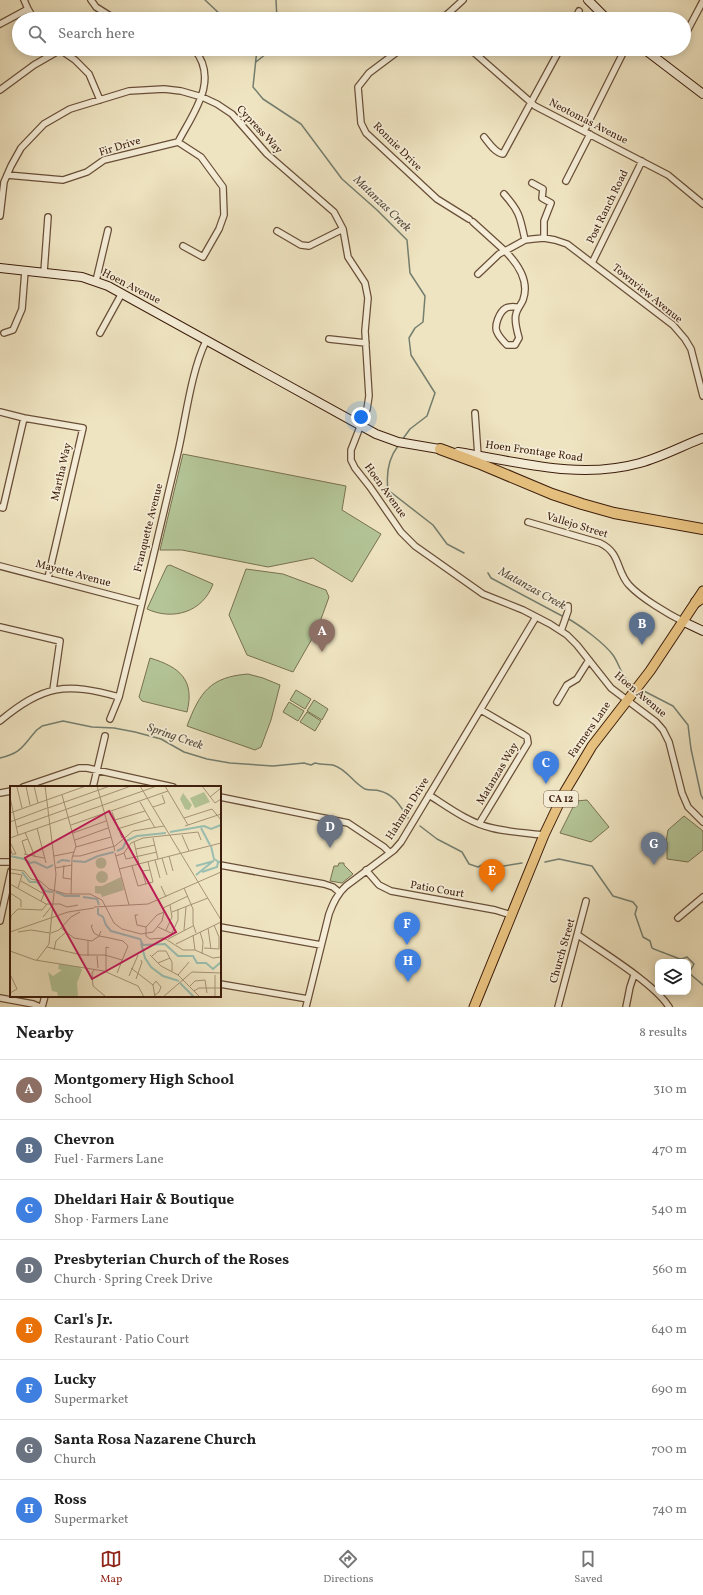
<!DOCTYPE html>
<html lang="en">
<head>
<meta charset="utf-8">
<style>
	:root { --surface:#fff; --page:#f6f6f6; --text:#222; --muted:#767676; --line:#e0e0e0; --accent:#8f2418 }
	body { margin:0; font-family:Vollkorn,serif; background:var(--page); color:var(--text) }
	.controls { position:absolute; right:12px; bottom:12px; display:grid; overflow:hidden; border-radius:8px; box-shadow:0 2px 10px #0003 }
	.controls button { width:36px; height:36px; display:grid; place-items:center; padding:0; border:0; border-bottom:1px solid var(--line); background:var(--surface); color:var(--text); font:20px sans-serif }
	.you { position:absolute; left:361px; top:417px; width:14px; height:14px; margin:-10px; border:3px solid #fff; border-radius:50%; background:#1a73e8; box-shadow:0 0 0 6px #1a73e833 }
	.badge { display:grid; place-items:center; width:26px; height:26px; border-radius:50%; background:var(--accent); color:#fff; font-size:13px; font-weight:700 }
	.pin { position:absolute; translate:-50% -33px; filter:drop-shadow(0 1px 2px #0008) }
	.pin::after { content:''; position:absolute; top:21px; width:14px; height:12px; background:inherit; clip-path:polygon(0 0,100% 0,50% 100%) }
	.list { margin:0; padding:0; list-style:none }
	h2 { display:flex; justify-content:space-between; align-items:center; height:52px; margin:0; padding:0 16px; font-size:17px }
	h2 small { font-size:13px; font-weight:400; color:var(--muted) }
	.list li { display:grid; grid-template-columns:26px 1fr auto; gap:12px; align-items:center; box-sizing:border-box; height:60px; padding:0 16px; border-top:1px solid var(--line) }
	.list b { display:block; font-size:15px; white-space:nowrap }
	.list p { margin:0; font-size:13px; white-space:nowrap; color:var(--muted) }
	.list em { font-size:13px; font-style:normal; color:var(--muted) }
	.icon { flex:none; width:22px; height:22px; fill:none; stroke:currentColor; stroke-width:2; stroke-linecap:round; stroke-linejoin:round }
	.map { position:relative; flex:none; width:703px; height:1007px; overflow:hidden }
	.search { position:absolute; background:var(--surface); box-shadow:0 2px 10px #0003; left:12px; right:12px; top:12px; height:44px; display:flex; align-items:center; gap:10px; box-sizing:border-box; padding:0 14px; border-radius:22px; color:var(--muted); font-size:15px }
	.sheet { height:532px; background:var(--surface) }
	nav { display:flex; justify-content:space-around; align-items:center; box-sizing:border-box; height:56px; border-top:1px solid var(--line); background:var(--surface); font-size:11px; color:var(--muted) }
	nav a { display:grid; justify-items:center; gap:2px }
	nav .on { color:var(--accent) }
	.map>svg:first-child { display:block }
	.green { fill:#b4c597; stroke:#787151 }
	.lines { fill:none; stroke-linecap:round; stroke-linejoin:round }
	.stream { stroke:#747e6f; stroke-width:1.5 }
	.street-casing { stroke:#694f38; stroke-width:8 }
	.secondary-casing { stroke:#3c1d0b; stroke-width:10 }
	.primary-casing { stroke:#3c1d0b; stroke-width:11 }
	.highway-casing { stroke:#3c1d0b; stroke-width:12 }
	.street { stroke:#f5edd7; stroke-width:5.5 }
	.secondary { stroke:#f5edd7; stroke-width:8 }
	.primary { stroke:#e8c280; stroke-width:9 }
	.highway { stroke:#e8c280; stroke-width:10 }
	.labels { text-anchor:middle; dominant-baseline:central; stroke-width:3.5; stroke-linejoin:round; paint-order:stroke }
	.shield { fill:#f5edd7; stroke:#745b48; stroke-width:1 }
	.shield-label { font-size:10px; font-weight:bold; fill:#3c1d0b }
	.street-label { font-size:11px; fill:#3c1d0b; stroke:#f5edd7 }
	.water-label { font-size:12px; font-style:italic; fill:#584e3d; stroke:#f5edd7 }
	.inset-river { fill:none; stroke:#9abfb1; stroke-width:2 }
	.inset-road { fill:none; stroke:#a79478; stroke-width:1 }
	.view { fill:#c2185b; fill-opacity:0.15; stroke:#c2185b; stroke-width:2 }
	.inset-edge { fill:none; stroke:#3c1d0b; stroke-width:2 }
</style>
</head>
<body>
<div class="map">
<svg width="703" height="1007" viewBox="0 0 703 1007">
	<rect width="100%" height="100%" fill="#efe4c1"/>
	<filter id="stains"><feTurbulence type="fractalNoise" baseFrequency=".005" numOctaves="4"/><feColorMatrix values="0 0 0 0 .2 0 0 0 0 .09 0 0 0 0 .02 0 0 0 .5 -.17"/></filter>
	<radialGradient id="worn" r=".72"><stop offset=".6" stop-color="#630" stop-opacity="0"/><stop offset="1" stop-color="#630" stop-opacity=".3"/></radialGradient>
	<path class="green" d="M183 454 346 486 342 510 381 534 352 582 313 558 268 567 182 550H160Z
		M170 565 213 584C203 612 173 621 147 609L167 566Z
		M246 569 283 574 326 590 329 597 317 630 293 672 247 655 229 615Z
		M150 658C180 667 195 680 187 712L142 701 139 697Z
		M248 674 263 678 280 685 271 720 261 747 255 750 187 726C200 692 210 677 248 674Z
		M296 690 311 699 305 709 290 700Z
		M314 700 328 709 322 720 307 711Z
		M289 702 304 711 298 721 283 712Z
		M307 712 321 721 315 731 300 722Z
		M587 800 609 827 591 842 560 833 576 801Z
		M684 816 703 831V850L688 862 667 859V842H666L668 830Z
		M339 863H344V865L353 874 342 883 330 881 334 866H338Z"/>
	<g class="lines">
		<path class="stream" d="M205 0 221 15 230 19
			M276 0 277 19
			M257 49 253 87 263 99 301 124 342 179 377 210 407 240 410 273 425 296 423 322 415 328 409 338 411 355 435 393 427 416 410 429 402 440
			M256 62 272 49
			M398 446C388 459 386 474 388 490L433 525 447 544 464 553
			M488 573 491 578 564 617
			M567 618C581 626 604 643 613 655 620 665 622 679 633 685
			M640 689 673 706 688 725 691 749 701 795 703 799
			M0 758C21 753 22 747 35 732 37 729 39 729 42 726L63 721 92 727 114 728 135 732 161 739 184 752 207 759 230 763 273 766 304 763 311 765 315 763C322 765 328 764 333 765 347 769 353 783 365 789 370 791 375 789 380 791 395 795 400 806 408 818
			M420 826 437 839 462 852 469 864 478 867 486 863 497 867 522 863
			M545 862 559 859 592 866 613 896 633 902 637 907 635 914 643 937 650 941 652 948C653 949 678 958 680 959 683 959 685 958 687 957L694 964 689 973 703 985"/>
		<defs>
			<path id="street" d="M24 0 28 9 34 19
				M91 0 96 7 115 19
				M442 19 463 0
				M575 19 579 11
				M0 24 28 9
				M684 37 703 1
				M59 49 75 60 89 74 100 100
				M401 49 369 73 358 87 361 123 366 133 437 199 469 219
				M470 49 535 106 668 175 703 204
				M650 53 661 49
				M0 90 34 65 60 50
				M584 131 625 49
				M484 137C489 143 495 153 503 154L560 49
				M178 142C193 113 220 80 194 49
				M7 175 63 180 87 172 104 160 178 142 201 157 223 187 224 215 219 229 203 257 183 246
				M566 181 590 134
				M532 183 543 189 542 198 551 203 544 221V238
				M504 194C520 212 520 217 525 240
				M0 216 4 182 11 166 21 148 44 124 70 109 129 91 164 89 181 91 202 97 217 104 232 114 267 154 334 212 343 229 348 257 365 283 368 298 365 331 369 396 367 409 351 450V460L355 468 370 487 401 532 415 546 483 594 523 610 550 624 567 635 577 645 611 688 656 722 663 730 669 742 682 793 688 807 703 822
				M473 222 505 251 525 240 533 239 544 238 555 240 567 244 673 325 685 339 691 349 703 396
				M277 231 301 245 309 246 343 229
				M592 263 642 161
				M44 272 48 217
				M478 274 499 254 505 251C518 264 530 281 523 300 521 305 517 309 516 314 514 321 517 331 519 338L515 345H507C503 341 499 337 497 332 494 326 499 312 506 308 510 306 514 307 518 307
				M96 281 108 230
				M4 333 13 330 22 309 25 271
				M100 333 122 293
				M329 339 366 343
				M0 412 24 418 83 428 48 578
				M475 413 478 456
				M0 507 3 508 24 418
				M528 522 600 543C621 553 616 571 629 585 641 598 668 614 684 622
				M0 566 141 603
				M0 627 60 641 53 690
				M561 631 568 611V606
				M557 702 567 685 577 679 589 660
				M110 719 119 697C139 615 159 534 178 452 186 417 191 372 206 341
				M0 721C43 685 66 682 119 697
				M23 787 79 768H87L173 787
				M93 787 105 736
				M0 793 11 791
				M429 795C448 807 469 823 492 828 508 832 526 833 544 835
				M220 797 348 823 384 847 390 853
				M479 824 528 743 527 737 524 735 481 710
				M0 862H11
				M220 865 324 884 333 887 339 892
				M366 870 379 885 391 891 495 910 511 915
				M678 918 703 897
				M0 921 11 871
				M220 927 321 945
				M578 935C602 952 655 984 669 1007
				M220 984 308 999
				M0 998 33 1004 40 1007
				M42 1007 45 996
				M306 1007 329 914C333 903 337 894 346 886L394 850 401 842 536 617
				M558 1007 586 901
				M626 1007 630 987 634 975"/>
			<path id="secondary" d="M588 0 607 19
				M644 49 703 94
				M0 268 82 277 108 286 376 434 398 442 445 450
				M458 452C519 462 579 480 640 463 662 457 682 446 703 438
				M684 622 703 631"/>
			<path id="primary" d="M474 1007 544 835 564 793 592 746 650 671 703 591"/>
			<path id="highway" d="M440 449 478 463 552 494 582 504 614 513 703 529
				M696 602 703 597"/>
		</defs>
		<use href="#street" class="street-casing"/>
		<use href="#secondary" class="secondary-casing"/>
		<use href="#primary" class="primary-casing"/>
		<use href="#highway" class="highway-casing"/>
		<use href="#street" class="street"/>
		<use href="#secondary" class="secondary"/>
		<use href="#primary" class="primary"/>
		<use href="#highway" class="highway"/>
	</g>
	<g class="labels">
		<rect class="shield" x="544" y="791" width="34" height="16" rx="3"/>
		<g class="shield-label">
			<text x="561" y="799">CA 12</text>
		</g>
		<g class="street-label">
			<text transform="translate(588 122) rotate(27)">Neotomas Avenue</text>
			<text transform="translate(259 130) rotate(47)">Cypress Way</text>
			<text transform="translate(120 147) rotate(-17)">Fir Drive</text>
			<text transform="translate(397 147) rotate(45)">Ronnie Drive</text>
			<text transform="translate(608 207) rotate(-64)">Post Ranch Road</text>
			<text transform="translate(131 287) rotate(27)">Hoen Avenue</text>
			<text transform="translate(647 294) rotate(39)">Townview Avenue</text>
			<text transform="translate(534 452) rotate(8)">Hoen Frontage Road</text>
			<text transform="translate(62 472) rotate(-77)">Martha Way</text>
			<text transform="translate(385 491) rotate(54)">Hoen Avenue</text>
			<text transform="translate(577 526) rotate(17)">Vallejo Street</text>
			<text transform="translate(149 528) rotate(-76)">Franquette Avenue</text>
			<text transform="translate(73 574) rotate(15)">Mayette Avenue</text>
			<text transform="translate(640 695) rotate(40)">Hoen Avenue</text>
			<text transform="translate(590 730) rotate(-55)">Farmers Lane</text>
			<text transform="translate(498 774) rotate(-59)">Matanzas Way</text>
			<text transform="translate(408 809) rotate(-58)">Hahman Drive</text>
			<text transform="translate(437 890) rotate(10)">Patio Court</text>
			<text transform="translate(563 951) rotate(-74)">Church Street</text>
		</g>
		<g class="water-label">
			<text transform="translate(382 204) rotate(44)">Matanzas Creek</text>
			<text transform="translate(532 589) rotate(29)">Matanzas Creek</text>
			<text transform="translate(175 737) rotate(19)">Spring Creek</text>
		</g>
	</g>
	<g transform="translate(10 786)">
		<rect width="211" height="211" fill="#efe4c1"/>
		<path d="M194 6 200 16 185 22 180 12ZM173 7 182 19 179 24 175 23 170 13ZM85.5 77a5.5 5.5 0 1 1 11 0a5.5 5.5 0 1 1-11 0ZM86 91a6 6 0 1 1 12 0a6 6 0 1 1-12 0ZM111 91 114 104 92 111 91 108 85 107V100H92ZM49 178 70 181 72 184 67 197 68 211 48 210 47 206 42 205 38 186 43 190 52 184 48 183Z" fill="#b4c597"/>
		<path class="inset-river" d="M191 42 200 59M160 46 194 40 201 43 211 39M201 60 204 73 211 77M107 65 113 62 116 55 127 50 156 47M0 70 14 73 20 77 25 76 37 82 43 79M63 75 75 76 88 70 104 66M47 77 52 74 60 75M186 80 204 75M12 86 20 96H27L35 105 43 106M192 86 207 81 208 76M186 89 202 76M46 106 55 110H70M73 111 87 113 89 119M88 122V128L93 131 96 139 101 145 130 153 133 159 155 158 168 170H183L187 177H196L203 183 211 176M131 157 135 172 141 181 153 190 169 195M170 197 184 211"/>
		<path class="inset-road" d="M16 0 20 19M24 0 28 17M35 0 46 88 40 147M87 0 105 65M130 0 211 134M155 0 178 39M192 0 205 17 211 13M7 1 12 22M52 9 66 60 62 72 61 108M0 11 8 49M200 11 211 2M130 16 145 42M143 21 155 17 152 9M38 22 100 0M102 26 112 52M0 27 76 0M174 32 202 23 211 34M105 34 135 25M0 36 37 22M61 39 158 5M175 40 211 28M7 41 121 0M27 42 36 77M107 43 140 33M15 46 25 71M63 47 96 35M172 49 179 65M0 52 147 0M143 52 148 73M65 54 98 42M0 56 6 68H2L0 61M124 56 129 78M66 61 101 51M126 63 145 59M105 67 119 119M114 67 116 73 147 66M14 68 34 72M16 68 12 55 18 53M44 70 64 66M63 70H70L105 60 123 45 154 40M106 70 114 67 121 57 133 52 188 46 191 54M159 70 163 85M152 72 157 89M145 74 150 92M54 79 53 92 61 93M122 80 128 100 143 96 138 76M45 82 62 79M0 83 14 85 21 93 30 95 39 103 56 108H80L92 114 104 137 112 143 131 148 143 146 152 135 154 126 149 114M109 83 211 57M1 87 12 89 8 102M11 95 34 108 31 115M0 98 36 118H50L57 121 68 119M136 98 132 85 140 84M151 100 156 111M174 102 183 123V138L186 147M0 107 11 114V121M84 121 138 118 211 86M153 122 178 110M162 126 198 112M128 129H125L127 139 136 141M33 131 42 120M83 139 81 140 84 147 89 150 91 145M136 141V150L140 153 154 152 173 164H185L203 172 211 171M136 141 147 129 154 126M148 141 163 148M0 142 1 130 8 123 32 124 37 118M51 142 64 152 82 155 89 150 95 151M198 142 201 163M156 144 162 131 160 119M174 144 176 121M0 146 58 126 84 122M8 146 21 144 40 147M190 146 193 156 192 168M41 147 49 144 61 131 70 126M162 147 168 134V123M183 149 185 164M95 151 113 155 118 160 107 187M158 153 183 140M78 154V170M166 158 211 136M37 161 72 169H95L112 174M194 162 209 163V151L204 139M44 164 46 155 56 146M0 165 25 174 94 185 128 200 134 211M140 169 151 180 168 189 190 211M87 170 88 182M142 170 148 165H156L162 176V185M27 174 39 158 40 147M148 177 160 172M121 182 143 199 145 211M84 184 82 187 83 200 96 211M96 184V161L99 162M0 188 7 203 0 207M168 189 179 176M119 190 128 169M126 193 132 176 131 174M143 199 146 195 151 201 149 206 145 209M180 200 185 195 195 194 197 207M184 205 189 202H211M153 211 182 186 211 187M205 211V189"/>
		<path class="view" d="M99 25 166 146 82 193 15 72Z"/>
		<rect width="211" height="211" class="inset-edge"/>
	</g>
	<rect width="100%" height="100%" filter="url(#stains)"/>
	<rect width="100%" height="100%" fill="url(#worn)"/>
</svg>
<div class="controls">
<button><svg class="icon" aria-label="layers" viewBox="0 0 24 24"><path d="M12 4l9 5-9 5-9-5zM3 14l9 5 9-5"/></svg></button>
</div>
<div class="you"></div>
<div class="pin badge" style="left:322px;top:652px;background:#8d6e63">A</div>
<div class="pin badge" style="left:642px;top:645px;background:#5c6f8a">B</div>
<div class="pin badge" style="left:546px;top:784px;background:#3f7fe0">C</div>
<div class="pin badge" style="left:330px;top:848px;background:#6b7280">D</div>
<div class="pin badge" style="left:492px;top:892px;background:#e8710a">E</div>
<div class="pin badge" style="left:407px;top:945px;background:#3f7fe0">F</div>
<div class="pin badge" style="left:654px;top:865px;background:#6b7280">G</div>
<div class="pin badge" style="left:408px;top:982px;background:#3f7fe0">H</div>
<div class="search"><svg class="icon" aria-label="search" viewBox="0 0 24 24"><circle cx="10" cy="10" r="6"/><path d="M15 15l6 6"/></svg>Search here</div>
</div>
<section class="sheet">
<h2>Nearby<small>8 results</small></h2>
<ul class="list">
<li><span class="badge" style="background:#8d6e63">A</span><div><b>Montgomery High School</b><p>School</p></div><em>310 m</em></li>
<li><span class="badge" style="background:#5c6f8a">B</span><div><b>Chevron</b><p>Fuel · Farmers Lane</p></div><em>470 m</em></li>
<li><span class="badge" style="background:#3f7fe0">C</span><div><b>Dheldari Hair &amp; Boutique</b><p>Shop · Farmers Lane</p></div><em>540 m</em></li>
<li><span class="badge" style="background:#6b7280">D</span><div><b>Presbyterian Church of the Roses</b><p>Church · Spring Creek Drive</p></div><em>560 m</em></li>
<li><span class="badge" style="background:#e8710a">E</span><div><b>Carl's Jr.</b><p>Restaurant · Patio Court</p></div><em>640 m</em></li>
<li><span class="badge" style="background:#3f7fe0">F</span><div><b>Lucky</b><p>Supermarket</p></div><em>690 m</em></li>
<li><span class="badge" style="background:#6b7280">G</span><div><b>Santa Rosa Nazarene Church</b><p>Church</p></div><em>700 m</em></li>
<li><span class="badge" style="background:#3f7fe0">H</span><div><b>Ross</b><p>Supermarket</p></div><em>740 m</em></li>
</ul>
</section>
<nav>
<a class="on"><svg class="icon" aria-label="map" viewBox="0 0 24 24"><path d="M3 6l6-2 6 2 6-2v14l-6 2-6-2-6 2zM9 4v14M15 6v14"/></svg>Map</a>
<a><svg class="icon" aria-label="directions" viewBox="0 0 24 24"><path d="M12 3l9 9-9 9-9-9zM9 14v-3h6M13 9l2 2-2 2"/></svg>Directions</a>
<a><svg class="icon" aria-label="saved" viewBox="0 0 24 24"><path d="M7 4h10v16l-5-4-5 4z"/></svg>Saved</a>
</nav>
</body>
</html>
